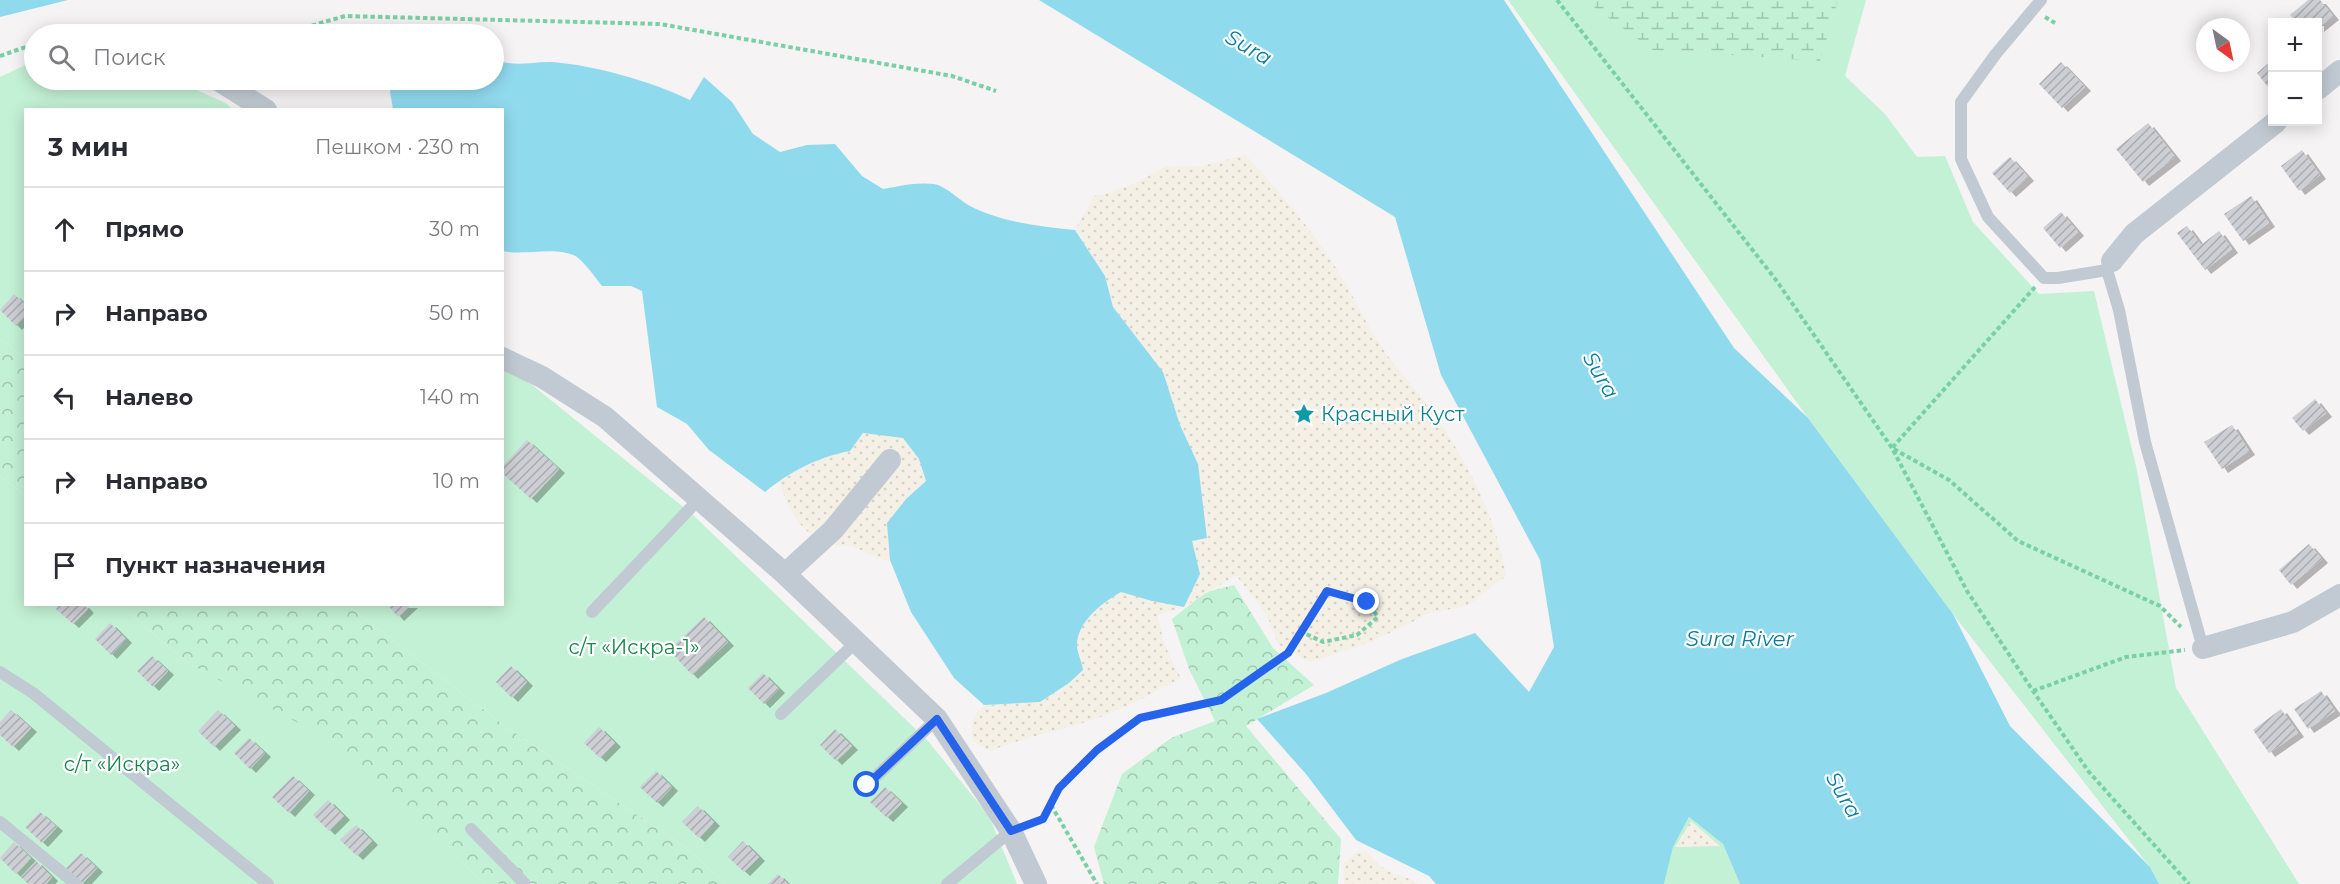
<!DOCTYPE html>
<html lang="ru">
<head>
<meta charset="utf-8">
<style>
	:root { --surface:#fff; --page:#f2f2f3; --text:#2b2b33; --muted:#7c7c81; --line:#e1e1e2 }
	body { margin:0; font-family:Montserrat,sans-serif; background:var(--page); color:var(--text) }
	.controls { position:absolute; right:18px; top:18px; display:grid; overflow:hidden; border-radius:0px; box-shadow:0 3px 15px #0003 }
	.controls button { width:54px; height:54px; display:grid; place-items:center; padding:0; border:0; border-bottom:2px solid var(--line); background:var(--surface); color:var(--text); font:30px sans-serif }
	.compass { position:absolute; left:2196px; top:18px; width:54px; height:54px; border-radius:50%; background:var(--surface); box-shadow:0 3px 15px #0003; rotate:147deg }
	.stop { position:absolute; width:18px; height:18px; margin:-14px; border:4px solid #2563eb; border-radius:50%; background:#fff }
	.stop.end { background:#2563eb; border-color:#fff; box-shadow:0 2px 6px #0008 }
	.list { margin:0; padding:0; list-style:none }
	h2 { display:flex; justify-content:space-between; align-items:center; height:78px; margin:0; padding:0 24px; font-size:26px }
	h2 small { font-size:20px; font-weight:400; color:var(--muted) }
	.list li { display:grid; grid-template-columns:39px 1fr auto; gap:18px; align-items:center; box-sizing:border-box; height:84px; padding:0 24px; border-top:2px solid var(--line) }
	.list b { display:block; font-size:22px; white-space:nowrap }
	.list em { font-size:20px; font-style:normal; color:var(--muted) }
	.icon { flex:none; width:33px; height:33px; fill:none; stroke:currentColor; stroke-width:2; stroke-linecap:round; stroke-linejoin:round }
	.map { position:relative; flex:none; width:2340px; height:884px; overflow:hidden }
	.search { position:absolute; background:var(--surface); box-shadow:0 3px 15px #0003; left:24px; top:24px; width:480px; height:66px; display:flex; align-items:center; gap:15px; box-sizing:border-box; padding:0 21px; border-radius:33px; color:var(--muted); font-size:22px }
	.panel { position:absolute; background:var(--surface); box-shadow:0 3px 15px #0003; left:24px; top:108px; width:480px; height:498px; border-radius:0px }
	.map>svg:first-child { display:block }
	.green { fill:#c3f1d5 }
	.forest { fill:url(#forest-crowns) }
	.wetland { fill:url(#wetland-marsh) }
	.sand { fill:url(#sand-dots) }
	.water { fill:#90daee }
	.building { fill:url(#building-hatch); filter:url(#shadow) }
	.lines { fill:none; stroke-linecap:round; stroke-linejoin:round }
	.path { stroke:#7ad0a6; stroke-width:4; stroke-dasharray:4.5 3; stroke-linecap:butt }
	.service { stroke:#c1cad2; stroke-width:12 }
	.minor { stroke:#c1cad2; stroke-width:22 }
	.route { stroke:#2563eb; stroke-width:8 }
	.labels { text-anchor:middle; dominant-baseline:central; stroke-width:4.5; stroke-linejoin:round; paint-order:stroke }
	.culture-label { font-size:20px; fill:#0d838f; stroke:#fff; text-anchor:start }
	.park-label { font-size:20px; fill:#17864f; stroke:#fff }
	.water-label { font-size:21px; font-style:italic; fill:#0c7c9b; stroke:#fff }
</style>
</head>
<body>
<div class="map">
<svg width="2340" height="884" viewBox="0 0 2340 884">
	<defs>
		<pattern id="forest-crowns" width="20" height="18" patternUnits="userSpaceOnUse" patternTransform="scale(1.5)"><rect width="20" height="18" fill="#c3f1d5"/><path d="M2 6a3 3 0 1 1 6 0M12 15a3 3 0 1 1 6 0" fill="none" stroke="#a0c6b0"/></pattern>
		<pattern id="wetland-marsh" width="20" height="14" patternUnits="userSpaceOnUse" patternTransform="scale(1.5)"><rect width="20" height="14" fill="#c3f1d5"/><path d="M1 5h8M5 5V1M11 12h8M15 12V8" fill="none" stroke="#a0c6b0"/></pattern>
		<pattern id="sand-dots" width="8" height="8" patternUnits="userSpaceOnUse" patternTransform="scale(1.5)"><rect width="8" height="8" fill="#f5f0e5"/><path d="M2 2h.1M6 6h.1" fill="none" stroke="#d4d0c7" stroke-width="1.8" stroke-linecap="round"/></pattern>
		<pattern id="building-hatch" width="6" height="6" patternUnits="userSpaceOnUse" patternTransform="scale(1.5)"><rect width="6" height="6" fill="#cdcfd5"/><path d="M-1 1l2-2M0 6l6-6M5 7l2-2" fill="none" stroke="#a8abb0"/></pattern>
		<filter id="shadow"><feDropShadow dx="6" dy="4" stdDeviation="0" flood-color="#0004"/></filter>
	</defs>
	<rect width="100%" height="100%" fill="#f5f3f3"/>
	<path class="green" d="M1508 0H1866L1845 76 1885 114 1917 157 1945 156 1973 222 2039 294 2094 291 2136 466 2176 688 2299 884H2159L2150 867 1953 614 1808 418Z
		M34 61V80H174L226 103 232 109 26 110 25 358 0 339V77Z
		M503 368 531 384 692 514 928 741 989 816 1017 884H726L685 847 506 727 347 605 502 604Z
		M0 476 25 495 26 604 120 605 186 662 333 741 485 884H0Z
		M1689 817 1723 844 1740 884H1664L1673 847Z"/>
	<path class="forest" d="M0 339 25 358V495L0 476Z
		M1234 585 1273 648 1314 685 1246 726 1341 839 1338 884H1104L1094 847 1122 774 1171 738 1215 721 1189 669 1172 619 1206 592Z
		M120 605H347L506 727 685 847 726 884H485L333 742 186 662Z"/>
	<path class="wetland" d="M1584 0H1838L1820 61 1653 50Z"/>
	<path class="sand" d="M1245 155C1279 190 1315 234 1341 276 1354 298 1365 322 1379 343 1392 364 1409 381 1424 401 1463 452 1495 512 1506 576L1467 606 1430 613 1371 642 1310 662 1278 644 1267 615 1236 575 1184 607 1158 615C1161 639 1169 657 1181 678 1149 695 1115 714 1079 724 1049 733 1019 739 990 751L973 741C970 725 972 717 984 705L1040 702 1069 683 1083 671C1081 663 1078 654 1077 647 1076 622 1102 603 1121 591L1152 601 1192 540 1207 538 1198 464 1136 340 1113 307 1105 276 1075 230 1094 196 1109 193 1138 182 1165 167 1203 166Z
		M863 433 903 438 919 459 926 482 906 499 888 523 890 560C878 561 867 552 856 548 848 545 840 547 833 545 799 535 791 511 778 481L830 454 850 451Z
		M1691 821 1720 846 1675 847Z
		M1366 851C1375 861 1382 869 1394 874 1403 877 1411 878 1418 884H1344L1343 864 1355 853Z"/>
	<path class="water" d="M0 0H68L0 17Z
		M1039 0H1504L1734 348 1808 418 1953 614 2010 726 2150 867 2159 884H1740L1723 844 1689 817 1673 847 1664 884H1436L1429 876 1356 840 1306 774 1257 719 1326 693 1402 659 1475 633 1529 692 1554 647 1540 560 1441 375 1395 217Z
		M494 59C515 68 531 61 553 62 597 66 650 81 690 100L704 77 732 102 753 134 780 152 807 145 835 144 862 176 883 189C900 186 916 182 934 184 946 186 959 200 970 206 1001 222 1040 227 1075 230L1105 276 1113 307 1163 372 1180 425 1198 464 1207 538 1192 541 1200 574 1184 607 1152 601 1121 592C1102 603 1076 622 1077 647 1078 654 1082 663 1083 670L1069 683 1040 702 984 705 954 678 911 612 890 560 887 523 906 499 926 481 919 459 903 438 863 433 850 451C820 456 789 472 765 492L709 450 687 424 657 407 642 291 631 286H602C595 277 586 264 577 257 558 245 524 256 503 251L502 110 393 109 390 92 394 80H494Z"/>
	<path class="building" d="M2308 0H2320L2333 16 2318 28V22H2297L2290 15Z
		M2272 60V92L2257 73Z
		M2061 62 2085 87 2062 108 2039 84Z
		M2148 123 2175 157 2143 182 2116 149Z
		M2302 150 2320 175 2299 191 2281 166Z
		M2010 157 2028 177 2010 193 1992 173Z
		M2251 196 2269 223 2243 241 2224 214Z
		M2061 212 2078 232 2060 248 2043 228Z
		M2187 226 2201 245 2219 231 2232 249 2205 270 2177 233Z
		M14 294 26 305V315L16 326 0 310Z
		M2315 399 2326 413 2303 431 2292 418Z
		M2232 425 2249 451 2222 469 2204 442Z
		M527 440 559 469 531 499 502 473V467Z
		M2309 544 2322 559 2291 585 2279 570Z
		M60 604H83L88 609 73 624 56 609Z
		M387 604H412L398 617Z
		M704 617 728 642 692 675 669 650Z
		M110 623 126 639 111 655 95 639Z
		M152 656 168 671 153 687 137 671Z
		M511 666 527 682 512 698 496 682Z
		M763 673 779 689 764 704 748 688Z
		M2321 691 2335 711 2308 729 2294 709Z
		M2281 709 2298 733 2269 753 2253 730Z
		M11 710 31 728 13 747 0 735V722Z
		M218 710 235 726 214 747 198 731Z
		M599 727 615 743 600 758 584 743Z
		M835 729 852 746 836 761 820 745Z
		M249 738 265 753 250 769 234 753Z
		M656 771 672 787 657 803 640 787Z
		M293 776 309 791 289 813 272 797Z
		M885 787 902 803 887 818 870 802Z
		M328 800 344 816 329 831 313 815Z
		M698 806 714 822 699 838 682 822Z
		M40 812 57 827 42 843 25 827Z
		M356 825 372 841 357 856 340 840Z
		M743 841 759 857 744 872 728 857Z
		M14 842 31 858 16 874 0 858Z
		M81 853 97 868 82 884 66 868Z
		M36 861 52 877 46 884H28L21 877Z
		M778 874 788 884H768Z"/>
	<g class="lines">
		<path class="path" d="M1557 0 1776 280 1892 448 1967 591 2033 691 2089 772 2189 884
			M2045 17 2055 23
			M283 34 345 16 660 24 952 76 996 91
			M0 56 34 44
			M2035 287 1892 448 1949 480 2018 541 2160 606 2181 627
			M2033 691 2126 657 2185 650
			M1051 805 1097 884
			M1029 826 1043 820 1059 788 1097 750 1140 718 1221 700 1288 653 1327 591 1367 602 1378 617 1357 635 1323 642 1302 632"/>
		<path class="service" d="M2041 0 1995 55 1961 102V159L1988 217 2044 278H2058L2107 270
			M2112 261 2107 270 2119 310 2145 442 2203 648
			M592 612 699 499
			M0 672 33 693 268 884
			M781 714 856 642
			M867 785 937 719
			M0 822 76 884
			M471 829 525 884
			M947 884 1011 831"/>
		<path class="minor" d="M218 80 266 110
			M2318 89 2340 71
			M2112 261 2134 234 2276 122
			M502 358 542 377 605 417 785 574 937 719 1011 831 1036 884
			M785 574 833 530 890 460
			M2203 648 2293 622 2340 595"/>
	</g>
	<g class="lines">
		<path class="route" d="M867 785 937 719 1011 831 1043 819 1059 788 1097 750 1140 718 1221 700 1288 653 1327 591 1367 602"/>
	</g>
	<defs>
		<symbol id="sight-bare" viewBox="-9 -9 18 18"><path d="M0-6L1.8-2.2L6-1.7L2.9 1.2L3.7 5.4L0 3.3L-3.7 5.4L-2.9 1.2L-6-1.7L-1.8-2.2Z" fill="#0f9aa8" stroke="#fff" stroke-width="2.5" paint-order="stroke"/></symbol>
	</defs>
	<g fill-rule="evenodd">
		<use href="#sight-bare" x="1289" y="399" width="30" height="30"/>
	</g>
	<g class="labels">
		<g class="culture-label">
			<text x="1321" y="414">Красный Куст</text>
		</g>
		<g class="park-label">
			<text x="634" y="647">с/т «Искра-1»</text>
			<text x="122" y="764">с/т «Искра»</text>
		</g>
		<g class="water-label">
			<text transform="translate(1249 47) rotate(30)">Sura</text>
			<text transform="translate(1601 375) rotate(60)">Sura</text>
			<text x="1740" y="638">Sura River</text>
			<text transform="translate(1844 795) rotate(60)">Sura</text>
		</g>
	</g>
</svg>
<div class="controls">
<button>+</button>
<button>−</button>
</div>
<svg class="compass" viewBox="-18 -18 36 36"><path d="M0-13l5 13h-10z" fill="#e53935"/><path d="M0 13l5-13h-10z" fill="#7c7c81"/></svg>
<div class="stop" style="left:867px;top:785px"></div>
<div class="stop end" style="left:1367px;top:602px"></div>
<div class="search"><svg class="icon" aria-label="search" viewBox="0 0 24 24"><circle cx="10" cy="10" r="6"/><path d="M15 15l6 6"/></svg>Поиск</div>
<section class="panel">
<h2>3 мин<small>Пешком · 230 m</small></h2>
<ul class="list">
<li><svg class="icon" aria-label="ahead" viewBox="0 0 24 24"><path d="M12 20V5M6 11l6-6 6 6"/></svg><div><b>Прямо</b></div><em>30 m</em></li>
<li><svg class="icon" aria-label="right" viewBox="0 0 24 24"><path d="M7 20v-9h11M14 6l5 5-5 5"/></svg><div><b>Направо</b></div><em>50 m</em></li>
<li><svg class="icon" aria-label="left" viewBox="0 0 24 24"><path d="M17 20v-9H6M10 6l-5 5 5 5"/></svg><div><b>Налево</b></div><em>140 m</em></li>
<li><svg class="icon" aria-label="right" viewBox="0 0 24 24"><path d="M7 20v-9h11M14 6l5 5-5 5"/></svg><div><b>Направо</b></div><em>10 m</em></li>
<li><svg class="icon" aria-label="arrive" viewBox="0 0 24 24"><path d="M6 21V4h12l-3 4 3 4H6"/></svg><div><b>Пункт назначения</b></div></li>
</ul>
</section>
</div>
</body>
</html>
